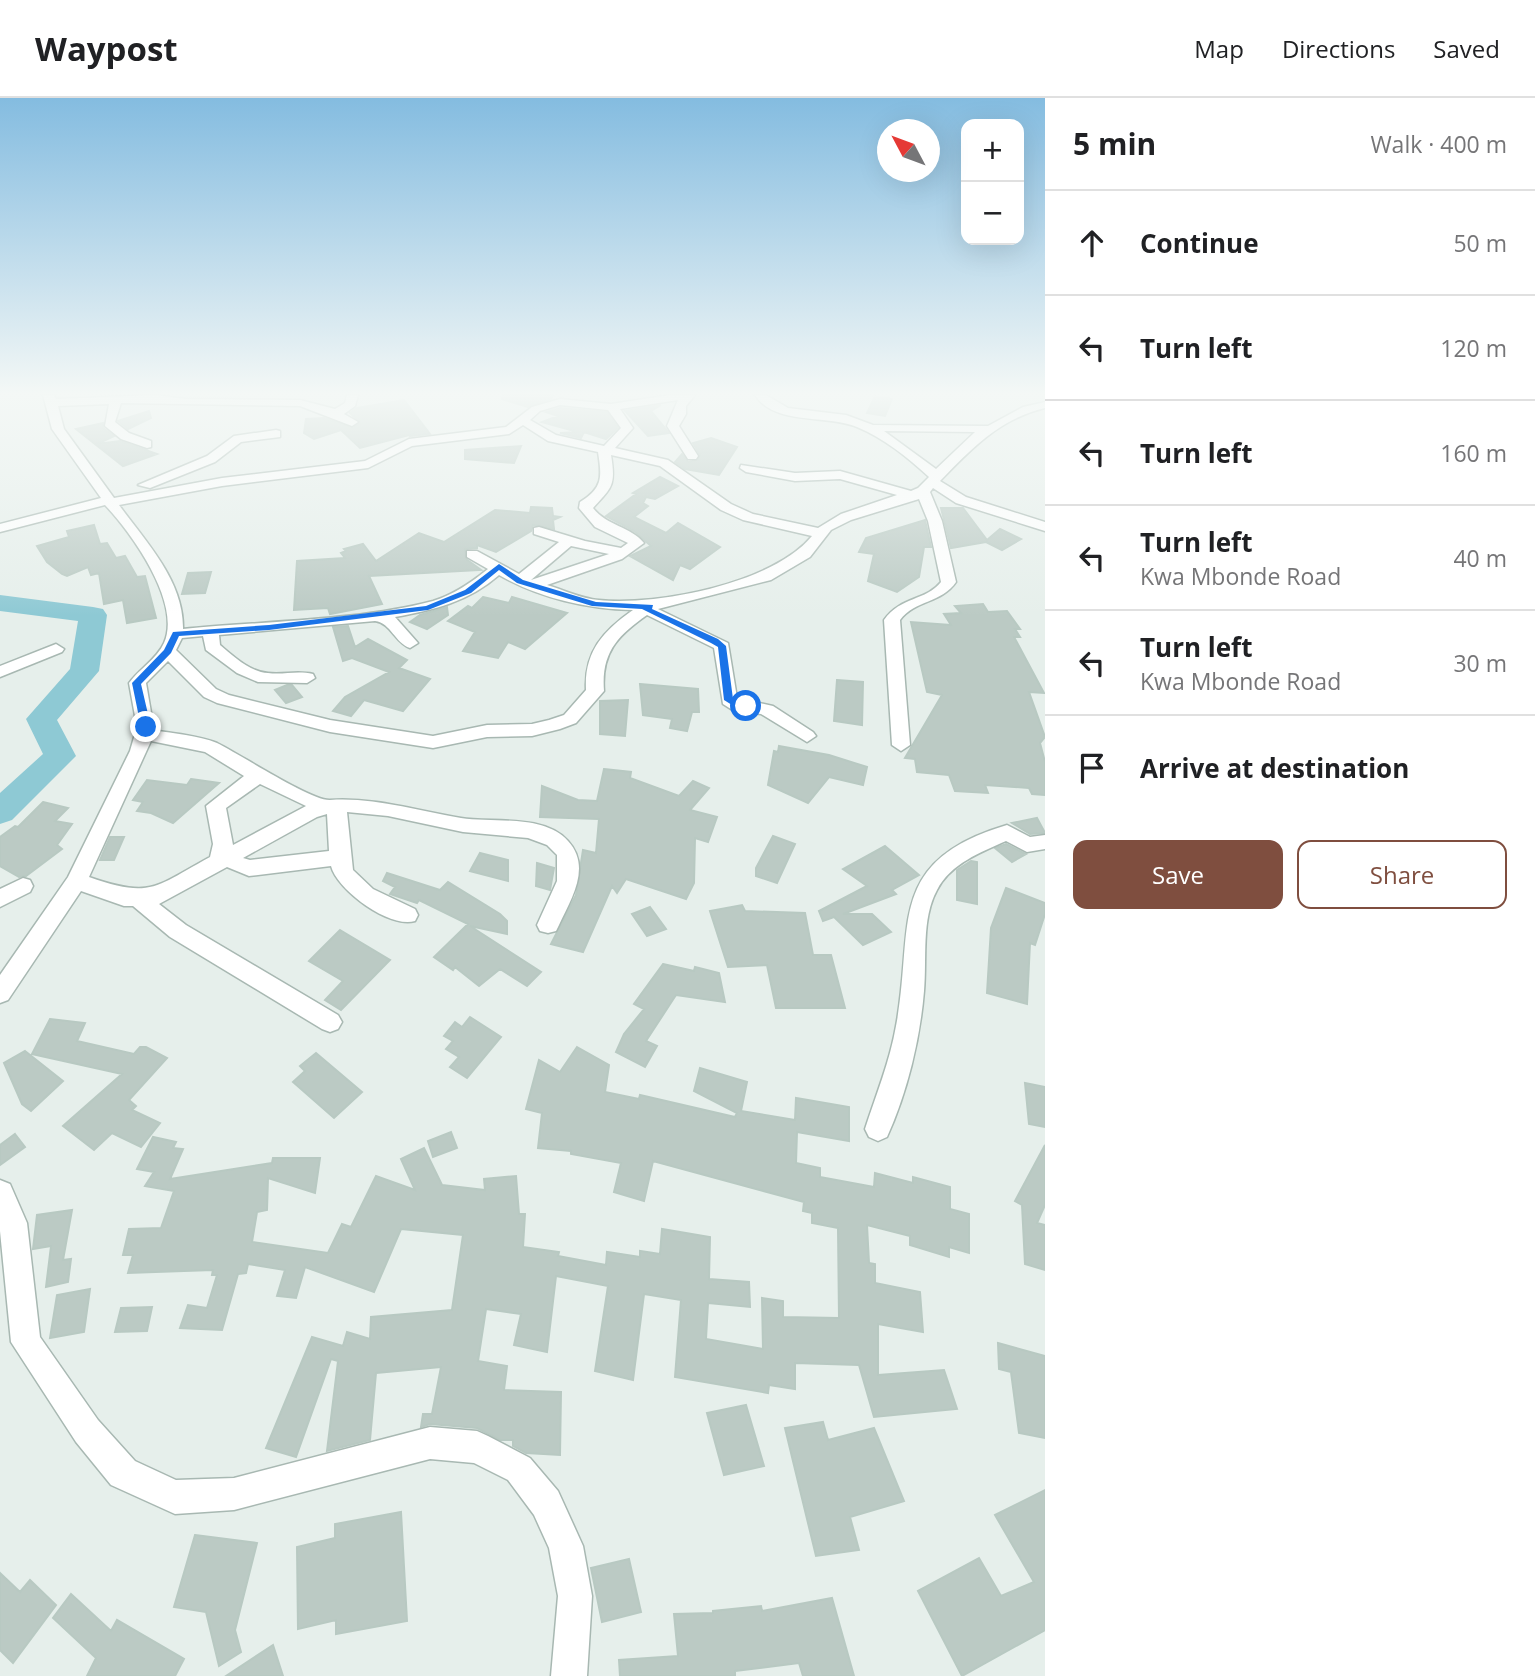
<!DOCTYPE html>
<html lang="en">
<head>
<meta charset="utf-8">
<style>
	:root { --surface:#fff; --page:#f6f6f6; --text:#202124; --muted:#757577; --line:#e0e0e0; --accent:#7f4e3f }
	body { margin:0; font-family:"Open Sans",sans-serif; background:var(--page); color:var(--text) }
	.controls { position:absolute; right:21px; top:21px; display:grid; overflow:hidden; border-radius:14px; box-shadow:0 7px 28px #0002 }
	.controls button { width:63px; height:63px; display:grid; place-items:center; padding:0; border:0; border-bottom:2px solid var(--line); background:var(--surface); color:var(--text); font:35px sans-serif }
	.compass { position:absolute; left:877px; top:21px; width:63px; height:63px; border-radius:50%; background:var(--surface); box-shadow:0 7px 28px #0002; rotate:311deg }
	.stop { position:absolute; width:21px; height:21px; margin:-16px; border:5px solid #1a73e8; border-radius:50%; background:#fff }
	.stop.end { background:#1a73e8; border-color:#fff; box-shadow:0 2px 7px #0008 }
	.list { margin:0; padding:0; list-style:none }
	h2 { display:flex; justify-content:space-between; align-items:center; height:91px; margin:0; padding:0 28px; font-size:30px }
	h2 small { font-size:23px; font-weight:400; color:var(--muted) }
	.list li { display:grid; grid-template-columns:46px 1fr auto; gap:21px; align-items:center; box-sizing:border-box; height:105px; padding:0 28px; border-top:2px solid var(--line) }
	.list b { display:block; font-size:26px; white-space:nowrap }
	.list p { margin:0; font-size:23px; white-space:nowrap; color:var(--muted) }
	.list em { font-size:23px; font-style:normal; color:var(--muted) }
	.actions { display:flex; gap:14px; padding:21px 28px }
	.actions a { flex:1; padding:16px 0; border:2px solid var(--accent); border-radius:14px; text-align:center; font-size:24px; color:var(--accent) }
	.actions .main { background:var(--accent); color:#fff }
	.icon { flex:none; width:38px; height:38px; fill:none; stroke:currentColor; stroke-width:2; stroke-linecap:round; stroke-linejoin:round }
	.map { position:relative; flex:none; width:1045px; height:1578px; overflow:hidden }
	header { display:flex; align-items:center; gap:42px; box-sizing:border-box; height:98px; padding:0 35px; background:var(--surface); border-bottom:2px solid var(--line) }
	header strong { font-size:33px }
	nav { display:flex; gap:38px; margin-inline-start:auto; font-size:24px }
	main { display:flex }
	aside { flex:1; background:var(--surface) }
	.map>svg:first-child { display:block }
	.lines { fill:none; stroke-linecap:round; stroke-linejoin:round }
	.river { fill:#8ec9d4; fill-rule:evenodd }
	.building { fill:#bbcac4; stroke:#b8c9c2; stroke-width:2 }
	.minor-casing { stroke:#a8b8b2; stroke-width:3 }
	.minor { fill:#fff; fill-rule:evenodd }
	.route { fill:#1a73e8 }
</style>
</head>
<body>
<header>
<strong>Waypost</strong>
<nav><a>Map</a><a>Directions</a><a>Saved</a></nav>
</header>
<main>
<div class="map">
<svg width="1045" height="1578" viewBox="0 0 1045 1578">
	<rect width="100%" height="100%" fill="#e6efeb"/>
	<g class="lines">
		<path class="river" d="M0 497 93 509 103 511 107 517 99 573 57 622 76 658 12 722 0 726V695L43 656 26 621 70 571 78 523 0 513Z"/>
	</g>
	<path class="building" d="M503 297H553L551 301 528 309 502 301Z
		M875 298 892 301 885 318 867 315Z
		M404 302 430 336 411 338 413 336 360 350 341 332 314 341 304 335 306 321 324 320 353 330 360 325 350 315 357 310Z
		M661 307 651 313 669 335 648 338 625 313Z
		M560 310 607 314 618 330 606 341 584 334 581 340 560 335 578 334 542 324 558 318 546 314Z
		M149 313 151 320 128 331 118 323Z
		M103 325V330L114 338 97 346 120 343 157 356 123 368 76 331Z
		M711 340 737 349 719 377 685 371 675 364 682 356 688 364 698 362 700 357 693 345Z
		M521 348 514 365 465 361V352Z
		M660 379 678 388 655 401 646 399 643 405 648 408 634 419 666 435 678 425 720 449 690 471 680 467 673 482 630 458 651 448 634 433 606 418 636 396 633 395Z
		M531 409 552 410 553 418 560 419 553 422 554 431 533 427 531 433 496 454 477 447V450L465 451 466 461 481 472 369 478 382 506 330 516 328 510 294 512 297 463 345 460 341 455 346 453 344 451 363 446 376 463 419 435 444 444 495 412 530 415Z
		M941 410H963L987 442 1000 431 1021 441 1002 452 986 444 951 450Z
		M925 422 931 449H924L919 479 897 494 868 483 874 456 859 454 866 440Z
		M94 427 100 446 107 445 116 460 125 458 137 479 145 478 156 520 127 525 123 502 104 506 99 475 91 477 88 469 67 478 62 476 47 464 37 448 69 439 67 433Z
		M211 474 205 495 182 496 188 475Z
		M483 499 509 505 512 499 567 515 525 551 508 544 498 560 463 553 475 534 448 523 468 508 472 510Z
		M983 506 988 514 1007 513 1020 531H1015L1020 539H1014L1044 595 1029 594 1045 639 1040 645 1045 664V697L1032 696 1029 690 985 687 988 695 955 693 949 677 917 674 915 661 905 660 942 597 927 594 911 524 951 527 944 516 961 515 955 508Z
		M447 509 448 517 427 531 410 524 420 517Z
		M348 528 355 549 368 541 407 562 399 570 430 581 403 613 364 602 351 618 333 613 345 599 389 574 352 560 343 563 333 529Z
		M837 582 863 584 862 627 834 623Z
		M640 586 698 591 699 614H692L687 633 670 630 672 621 643 617Z
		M287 587H292L302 599 286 605 275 592Z
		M628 602 625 638 600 636V603Z
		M779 648 829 657 867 669 863 687 829 679 808 705 768 687 774 653 778 654Z
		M604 671 631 674 630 680 679 698 693 683 709 690 690 712 717 719 708 744 695 740 694 785 686 801 626 781 617 795 612 788 583 854 551 846 576 797 583 752 596 755 599 721 540 719 542 688 578 702 597 703Z
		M191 681 219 685 173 725 151 715 137 713 143 704 133 702 147 682 187 687Z
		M43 704 68 710 55 723 72 726 57 747 62 751 26 778 19 779 0 768V739L15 728 18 729Z
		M1037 720 1045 735 1030 736 1012 725Z
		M773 738 795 746 777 785 756 778V770Z
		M110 739H124L114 762H100Z
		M1006 746 1026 756 1012 764 995 750Z
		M885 748 919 777 892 792 896 796 843 816H872L891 834 863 847 834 819 823 823 819 813 867 788 843 771Z
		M480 755 508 762V783L470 773Z
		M971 763 977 764V806L957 802V772Z
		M537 765 554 770 550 792 536 788Z
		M387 775 440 792 448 784 500 816 507 823V836L470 828 541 874 527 888 500 871 479 888 455 869 453 872 434 859 468 826 419 802 417 805 390 796 395 789 383 783Z
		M1006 790 1045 805V816L1035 847 1030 845 1027 906 987 895 991 830Z
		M742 807 745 813 805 815 813 857H831L845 910H776L767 867 728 869 710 813Z
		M650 809 666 831 647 838 632 816Z
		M340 832 390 862 341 912 325 902 343 883 309 863Z
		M663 866 694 873 695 869 719 875 725 904 676 897 646 943 657 948 645 969 616 954 624 936 644 911 634 906Z
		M470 919 501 939 467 980 450 969 459 959 446 951 453 943 444 938 455 924 462 929Z
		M50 921 85 925 77 943 134 956 140 949H146L167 960 129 1002 136 1008 132 1012 160 1025 141 1049 112 1035 94 1052 63 1028 122 976 32 956Z
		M577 949 609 967 605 994 639 1001 640 997 735 1019 737 1015 694 993 700 970 747 984 741 1013 795 1022 796 1000 849 1009V1043L797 1034 796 1065 820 1070V1079L874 1089 875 1075 913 1085V1079L950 1089V1111L969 1116V1155L949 1149V1159L910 1147V1138L867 1127 869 1165 875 1166V1185L920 1194 923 1234 878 1226V1277L944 1272 957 1311 874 1319 859 1267 795 1265V1291L769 1287 768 1295 675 1279 681 1202 644 1196 633 1282 595 1273 608 1188 556 1178 547 1254 514 1247 521 1216 486 1211 478 1263 507 1268 504 1292 561 1294 560 1357 526 1355 513 1348V1342H500L477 1330 430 1326 421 1329 423 1316H432L441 1269 376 1275 370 1342 327 1353 338 1263 331 1261 296 1359 266 1350 312 1239 343 1248 347 1234 370 1241 371 1219 452 1212 463 1137 401 1131 374 1194 305 1169 296 1200 277 1198 285 1172 248 1166 246 1175 238 1176 222 1232 180 1230 188 1207 207 1210 217 1177H212L213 1172 128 1175 133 1157H123L129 1131 161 1130 174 1093 145 1088 154 1074 137 1071 153 1039 176 1044 173 1050 183 1051 170 1081 272 1065 273 1060H320L315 1095 268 1080 267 1112 257 1114 252 1144 328 1155 342 1126 351 1129 376 1078 415 1092 401 1061 424 1050 442 1087 485 1092 484 1081 516 1078 519 1116H525L523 1149 559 1154 558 1158 606 1167 607 1154 640 1159V1153L660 1156 662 1131 710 1139 709 1181 749 1184 750 1209 708 1205 706 1241 763 1251 762 1200 783 1203V1219L839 1220 838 1130 812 1125V1115L803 1113 804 1104 653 1063 644 1103 614 1094 621 1065 571 1056V1053L538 1050 542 1015 526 1011 539 962 560 974Z
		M25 953 63 983 31 1013 22 1006 4 965Z
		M316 955 362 994 334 1020 293 984 305 973 300 968Z
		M1025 985 1045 989V1029L1029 1026Z
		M451 1034 457 1050 433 1059 428 1043Z
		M15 1036 25 1049 0 1067V1047Z
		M1045 1047V1107L1037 1125 1045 1127V1172L1025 1166 1022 1107 1015 1103Z
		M72 1112 63 1162 71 1161 68 1184 46 1189 51 1148 33 1151 37 1117Z
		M90 1191 84 1234 50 1240 57 1197Z
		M152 1209 147 1233 115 1234 121 1210Z
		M998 1245 1045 1258V1340L1019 1335 1011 1274 999 1271Z
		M746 1307 764 1368 724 1377 707 1315Z
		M823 1324 828 1342 874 1330 904 1403 850 1419 859 1452 816 1458 785 1330Z
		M1045 1392V1532L962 1578 918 1493 979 1460 1001 1498 1034 1484 995 1417Z
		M401 1414 407 1523 336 1536V1522L298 1531 297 1449 335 1440V1426Z
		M195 1437 257 1445 235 1532 241 1554 219 1568 206 1514 174 1509Z
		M629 1461 641 1514 602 1524 591 1470Z
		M0 1475 20 1494 30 1482 56 1507 13 1565 0 1552Z
		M71 1496 111 1533 117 1522 184 1561 175 1578H87L96 1560 53 1520Z
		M832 1500 854 1578H803L799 1565 735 1573V1578H620L619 1562 678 1558 674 1516 713 1515V1513L761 1508 762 1513Z
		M273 1547 283 1578H226Z"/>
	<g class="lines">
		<defs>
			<path id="minor" d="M43 297H54L56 301 155 297 186 301 300 302 335 311 345 305 347 297H358L355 308 344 316 358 324 352 328 300 308 121 305 115 324 129 335 151 343V349L147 350 121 341 105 328 109 306 58 308 64 331 114 400 222 380 365 363 409 341 506 329 532 309 560 301 611 306 670 297H695L686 308V316L679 328 698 358 696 361H688L667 328 678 302 620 311 633 330 615 350 668 362 731 406 753 416 818 430 841 416 897 397 840 381 795 383 746 374 740 370 741 367 795 375 840 373 911 393 918 390 929 379C907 359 884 340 857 329 826 316 775 328 755 297H766L788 310 846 317 873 327 988 328 1023 309 1045 304V310C999 321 971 351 940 383L966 399 1045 424V433L956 405 933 390 930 394 942 423 956 484C942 505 915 502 900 522L910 647 901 653 892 647 884 522C901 498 926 503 941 484L928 423 919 401 851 422 831 432 810 459 771 482 658 511 728 545 737 600 773 608 813 634 816 638 807 644 761 616 734 613 723 606 714 550 647 517C617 538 601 555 604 593L576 625 560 631 532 638 487 639 433 650 330 634 217 605 204 599 168 563 146 585 154 632C174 636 198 637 217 645 238 655 311 703 330 702 375 699 417 713 461 720 493 725 544 716 568 743 592 769 571 801 559 827L556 833 548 835 540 833 537 827 557 783V757L547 747 528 740 463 734 388 718 347 714 353 772 373 791 415 811 418 817 415 823C390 831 337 792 331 768L249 778 227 769 159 806 186 827 338 917 342 924 338 931 330 934 322 931 170 839 133 808H124L81 793 8 902 0 905V877L68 779 130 653 137 629 129 585C139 571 157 561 164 545 182 505 131 434 105 407L0 434V426L101 400 52 331ZM560 307 608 312 621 330 604 348 556 337 530 322 540 313ZM523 327 548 343 598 354C602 379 603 390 580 404L579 410 595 429 628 445 621 450 585 443 539 429 534 430V436L559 444 519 476 477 453H467V459L488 471C472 484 453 497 433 503 357 523 262 523 183 531 184 483 146 444 119 407L222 388 368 370 412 348 509 336ZM884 333 975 334 936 371ZM611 357 660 368 721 412 743 422 812 438C774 485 658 508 599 502 582 501 564 492 547 487L622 461 644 445C630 428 607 428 593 410 612 389 616 388 611 357ZM571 448 609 456 531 482ZM499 477C539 500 587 511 633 512 603 533 584 554 586 592L564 617 549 622 532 626 487 627 433 638 330 622 229 597 216 591 176 552 182 540 203 538 206 552 237 575 258 584 307 585 315 580 313 576C297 572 284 577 268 575 250 574 233 558 220 547L219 537 375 523C391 525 395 545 410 550L418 545 395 519C434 512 468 504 499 477ZM151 643 205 654 244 678 206 708 213 746 210 759C155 789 151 801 89 779ZM260 686 306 708 233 747 226 710ZM327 716 329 753 250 762 243 760 317 719Z
				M276 332 280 333V339L241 344 215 364 150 390 138 387 207 358 234 338Z
				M56 546 64 551 62 554 0 579V568Z
				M1007 727 1030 739 1045 737V751L1027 754 1006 743C981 754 950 766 937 792 921 821 927 861 924 893 920 942 907 995 887 1039L878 1043 869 1039 865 1031C876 997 890 963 896 928 915 829 883 764 1007 727Z
				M23 780 30 782 33 788 30 794 0 809V791Z
				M0 1082 10 1086 27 1125 40 1239 98 1322 135 1363 176 1382 234 1380 430 1329 477 1333 488 1338 530 1360 558 1393 583 1448 592 1498 587 1578H551L558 1498 549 1450 534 1417 508 1382 474 1365 430 1361 234 1412 175 1416 111 1387 76 1344 11 1244 0 1133Z"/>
		</defs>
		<use href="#minor" class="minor-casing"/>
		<use href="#minor" class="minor"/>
	</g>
	<linearGradient id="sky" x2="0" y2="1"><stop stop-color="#84bce0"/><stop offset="0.57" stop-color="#f4f8f6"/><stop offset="1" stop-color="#f4f8f6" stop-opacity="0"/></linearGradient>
	<rect width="1045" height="518" fill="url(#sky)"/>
	<path class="route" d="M499 466 523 482 596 504 653 507 652 511 718 541 726 548 733 601 750 608 740 612 724 602 718 549 711 545 642 511 592 508 517 485 499 472 471 495 428 512 269 532 179 538 171 555 141 586 151 629 146 632 141 629 132 585 164 552 173 534 269 527 426 508 465 492Z"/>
</svg>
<div class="controls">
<button>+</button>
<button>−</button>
</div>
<svg class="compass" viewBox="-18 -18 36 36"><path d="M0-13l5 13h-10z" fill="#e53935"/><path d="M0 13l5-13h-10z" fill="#757577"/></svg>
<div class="stop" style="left:746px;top:608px"></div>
<div class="stop end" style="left:146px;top:629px"></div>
</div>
<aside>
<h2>5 min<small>Walk · 400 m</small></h2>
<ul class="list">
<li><svg class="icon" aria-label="ahead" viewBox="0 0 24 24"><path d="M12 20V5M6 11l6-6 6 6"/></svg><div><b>Continue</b></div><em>50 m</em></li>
<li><svg class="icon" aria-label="left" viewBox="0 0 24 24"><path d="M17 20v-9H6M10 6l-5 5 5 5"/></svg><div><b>Turn left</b></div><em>120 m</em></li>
<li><svg class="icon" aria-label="left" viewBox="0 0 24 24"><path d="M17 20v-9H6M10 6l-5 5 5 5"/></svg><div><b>Turn left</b></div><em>160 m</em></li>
<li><svg class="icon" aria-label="left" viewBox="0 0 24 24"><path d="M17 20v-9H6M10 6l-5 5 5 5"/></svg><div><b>Turn left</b><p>Kwa Mbonde Road</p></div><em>40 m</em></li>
<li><svg class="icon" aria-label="left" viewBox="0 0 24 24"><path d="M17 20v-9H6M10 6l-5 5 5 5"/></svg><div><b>Turn left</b><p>Kwa Mbonde Road</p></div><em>30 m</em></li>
<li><svg class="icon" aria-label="arrive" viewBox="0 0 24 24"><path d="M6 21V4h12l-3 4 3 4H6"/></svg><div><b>Arrive at destination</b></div></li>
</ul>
<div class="actions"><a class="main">Save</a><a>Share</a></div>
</aside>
</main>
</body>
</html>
